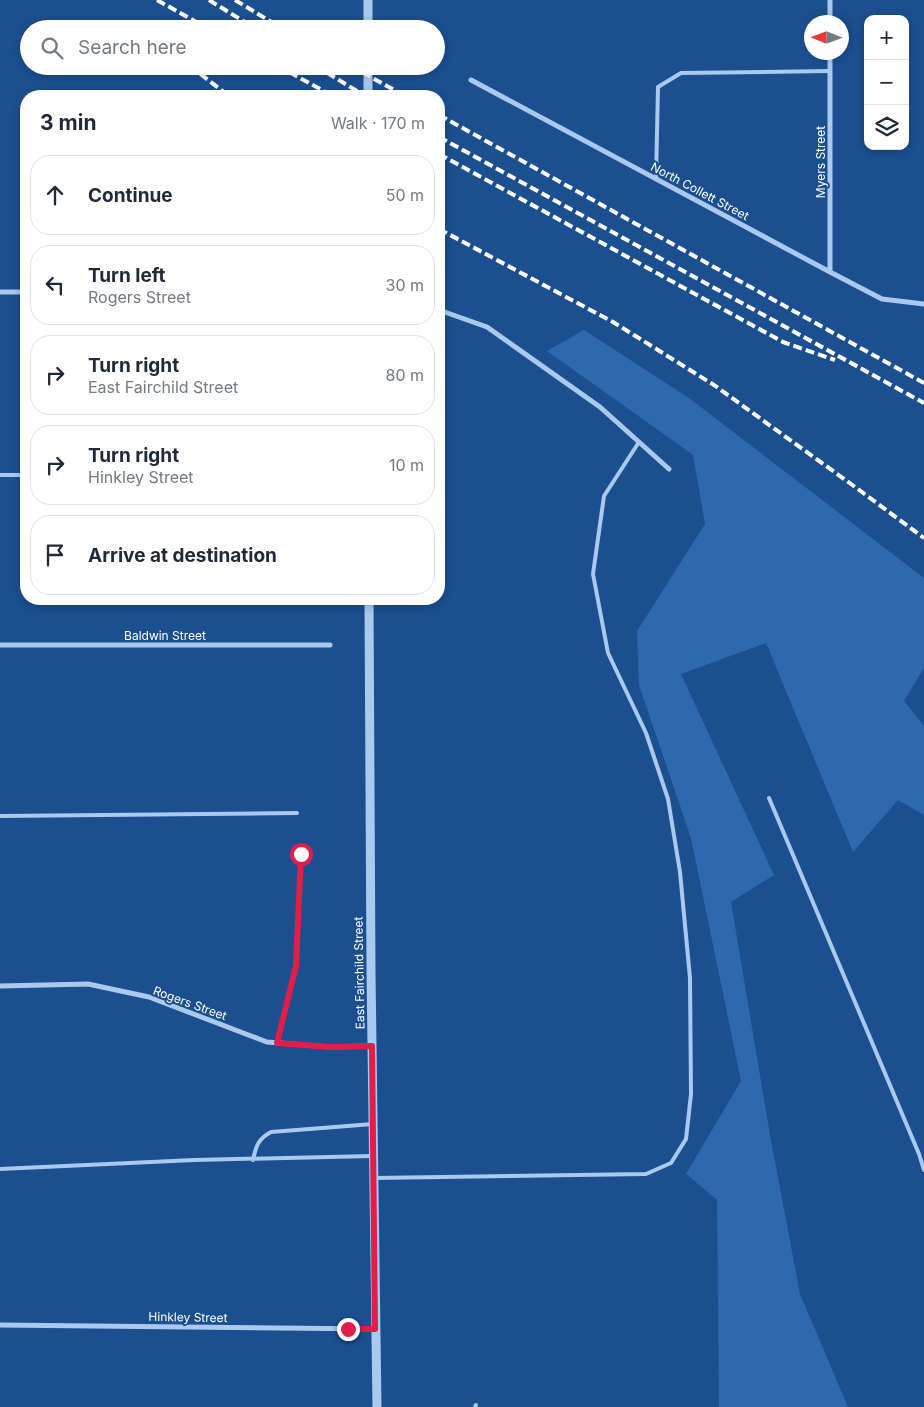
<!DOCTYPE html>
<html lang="en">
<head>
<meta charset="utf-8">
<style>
	:root { --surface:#fff; --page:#f2f2f3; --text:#1f2937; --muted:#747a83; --line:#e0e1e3 }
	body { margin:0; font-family:Inter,sans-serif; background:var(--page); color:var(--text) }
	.controls { position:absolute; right:15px; top:15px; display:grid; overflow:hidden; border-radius:10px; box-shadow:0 2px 8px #0003 }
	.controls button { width:45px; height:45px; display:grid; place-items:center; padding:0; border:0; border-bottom:1px solid var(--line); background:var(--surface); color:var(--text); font:25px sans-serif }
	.compass { position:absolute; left:804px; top:15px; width:45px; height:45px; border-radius:50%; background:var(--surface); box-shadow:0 2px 8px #0003; rotate:271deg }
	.stop { position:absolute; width:15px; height:15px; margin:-11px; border:4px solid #e11d48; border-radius:50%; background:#fff }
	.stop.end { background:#e11d48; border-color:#fff; box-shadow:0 1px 5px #0008 }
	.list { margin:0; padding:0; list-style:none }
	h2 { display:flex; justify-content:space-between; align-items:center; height:65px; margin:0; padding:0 20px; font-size:21px }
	h2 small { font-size:16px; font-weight:400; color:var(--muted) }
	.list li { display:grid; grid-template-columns:32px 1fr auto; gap:15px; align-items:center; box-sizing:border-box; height:80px; margin:0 10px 10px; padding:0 10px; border:1px solid var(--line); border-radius:20px }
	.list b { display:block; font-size:19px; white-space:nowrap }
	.list p { margin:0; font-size:16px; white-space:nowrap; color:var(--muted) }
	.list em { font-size:16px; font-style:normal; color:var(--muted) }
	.icon { flex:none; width:28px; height:28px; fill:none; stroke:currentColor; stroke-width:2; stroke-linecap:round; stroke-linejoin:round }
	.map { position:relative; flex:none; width:924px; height:1407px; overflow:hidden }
	.search { position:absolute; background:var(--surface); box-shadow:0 2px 8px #0003; left:20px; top:20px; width:425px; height:55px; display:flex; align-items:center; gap:12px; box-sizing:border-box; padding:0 18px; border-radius:28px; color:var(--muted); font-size:19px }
	.panel { position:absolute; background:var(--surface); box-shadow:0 2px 8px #0003; left:20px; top:90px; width:425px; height:515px; border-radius:20px }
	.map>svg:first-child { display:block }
	.green { fill:#2e69ad }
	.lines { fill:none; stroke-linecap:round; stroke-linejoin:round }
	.service { stroke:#a9c9ee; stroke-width:4 }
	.minor { stroke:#a9c9ee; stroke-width:5 }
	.tertiary { stroke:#a9c9ee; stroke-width:9 }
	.rail { stroke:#fff; stroke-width:4; stroke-dasharray:9 4; stroke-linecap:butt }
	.route { stroke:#e11d48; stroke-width:6 }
	.labels { text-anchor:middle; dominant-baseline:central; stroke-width:4; stroke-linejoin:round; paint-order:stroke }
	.street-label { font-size:12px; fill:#fff; stroke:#1b4f8f }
</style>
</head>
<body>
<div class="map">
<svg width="924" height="1407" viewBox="0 0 924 1407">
	<rect width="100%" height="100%" fill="#1b4f8f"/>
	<path class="green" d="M584 330 689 398 924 578V668L904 701 924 726V815L898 800 853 852 766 643 681 674 774 875 731 902 770 1135 800 1294 848 1407H719L717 1200 686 1174 741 1081 691 838 639 685 637 631 705 524 693 455 547 351Z"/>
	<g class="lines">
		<path class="service" d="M656 179 658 87 681 73 830 71
			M0 475H26
			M769 798 919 1154 924 1170
			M0 816 297 813
			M277 1043 296 966 301 854
			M253 1160C256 1146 258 1139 271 1132L373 1124
			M0 1169 194 1160 372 1156
			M374 1178 646 1174 671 1163 686 1139 691 1094 690 978 680 872 668 799 646 733 608 653 593 574 604 496 639 442
			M475 1407 476 1405"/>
		<path class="minor" d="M830 0V22
			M471 80 830 272 882 299 924 304
			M830 272V52
			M0 292H26
			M439 310 487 327 600 407 669 469
			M0 645H330
			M0 986 88 984 149 997 267 1042 330 1047 372 1046
			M0 1325 375 1329"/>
		<path class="tertiary" d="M368 0V29
			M368 66V96
			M369 599 371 972 377 1407"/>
		<path class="rail" d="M157 0 209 29
			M209 0 256 29
			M235 0 283 29
			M190 66 229 96
			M278 66 333 96
			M316 66 365 96
			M351 66 405 96
			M439 115 924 383
			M439 137 924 403
			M439 154 783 342 835 360
			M439 229 613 322 714 385 851 484 924 538"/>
	</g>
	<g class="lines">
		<path class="route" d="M301 854 296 966 277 1043 330 1047 372 1046 375 1329H348"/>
	</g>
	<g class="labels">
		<g class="street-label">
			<text transform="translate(820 162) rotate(-90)">Myers Street</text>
			<text transform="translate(700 191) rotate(28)">North Collett Street</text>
			<text x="165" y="635">Baldwin Street</text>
			<text transform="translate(359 973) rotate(-91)">East Fairchild Street</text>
			<text transform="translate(190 1003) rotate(20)">Rogers Street</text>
			<text transform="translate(188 1317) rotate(1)">Hinkley Street</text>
		</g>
	</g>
</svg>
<div class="controls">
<button>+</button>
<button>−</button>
<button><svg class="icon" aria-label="layers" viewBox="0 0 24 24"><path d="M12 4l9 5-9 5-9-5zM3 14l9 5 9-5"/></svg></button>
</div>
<svg class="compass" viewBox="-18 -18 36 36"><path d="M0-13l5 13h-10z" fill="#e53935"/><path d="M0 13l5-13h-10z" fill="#747a83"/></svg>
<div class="stop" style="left:301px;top:854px"></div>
<div class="stop end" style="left:348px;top:1329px"></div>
<div class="search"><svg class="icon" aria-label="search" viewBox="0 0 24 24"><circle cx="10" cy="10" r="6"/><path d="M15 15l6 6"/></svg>Search here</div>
<section class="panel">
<h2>3 min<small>Walk · 170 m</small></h2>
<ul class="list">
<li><svg class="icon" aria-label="ahead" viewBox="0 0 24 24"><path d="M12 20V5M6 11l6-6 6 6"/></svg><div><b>Continue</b></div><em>50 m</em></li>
<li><svg class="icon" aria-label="left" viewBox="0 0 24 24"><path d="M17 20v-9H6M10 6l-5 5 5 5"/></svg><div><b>Turn left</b><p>Rogers Street</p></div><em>30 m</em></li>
<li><svg class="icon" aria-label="right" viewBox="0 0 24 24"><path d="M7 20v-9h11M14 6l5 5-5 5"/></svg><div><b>Turn right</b><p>East Fairchild Street</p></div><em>80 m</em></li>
<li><svg class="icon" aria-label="right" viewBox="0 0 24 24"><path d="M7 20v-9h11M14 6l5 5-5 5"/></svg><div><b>Turn right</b><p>Hinkley Street</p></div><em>10 m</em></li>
<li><svg class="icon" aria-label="arrive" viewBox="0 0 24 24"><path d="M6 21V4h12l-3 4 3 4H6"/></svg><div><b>Arrive at destination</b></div></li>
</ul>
</section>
</div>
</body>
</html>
